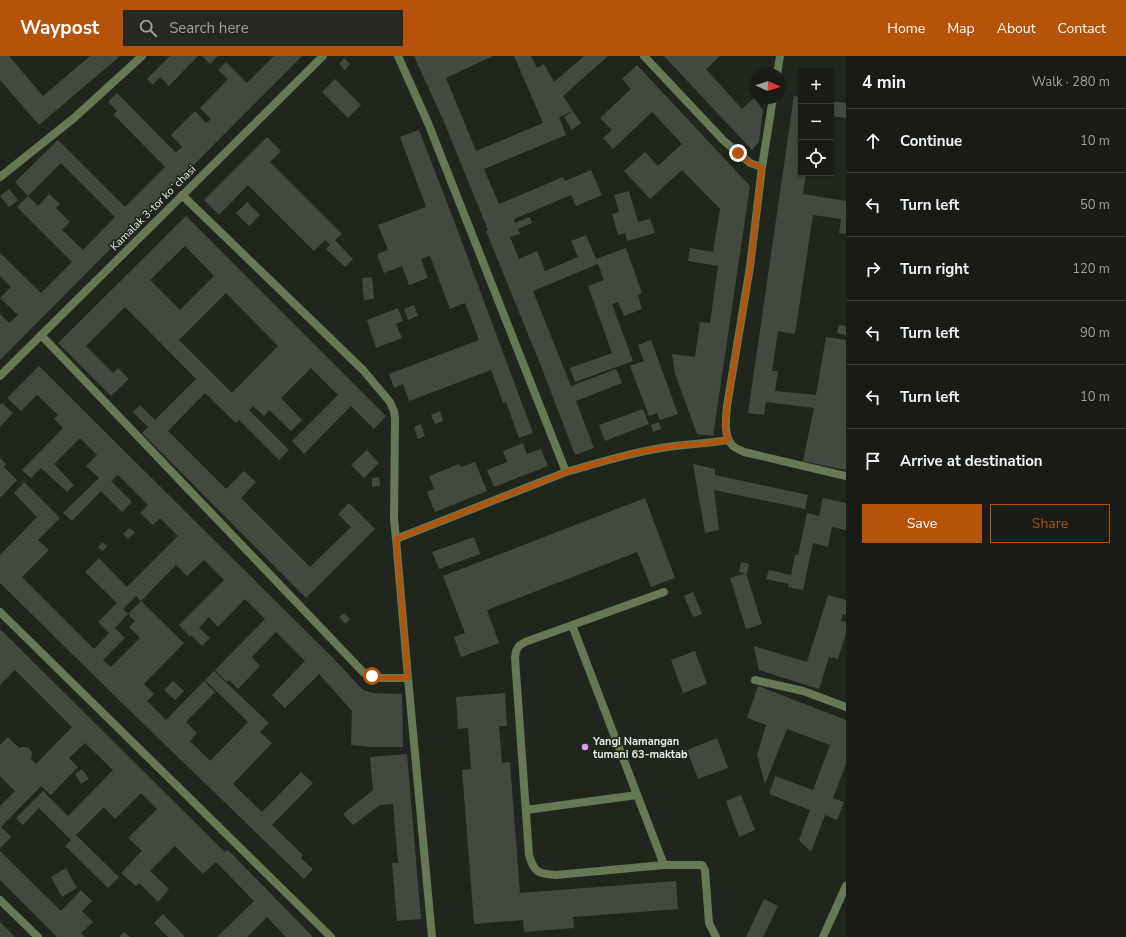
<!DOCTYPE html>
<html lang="en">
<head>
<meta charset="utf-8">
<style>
	:root { --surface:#191c16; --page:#262923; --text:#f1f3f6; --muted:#9fa1a1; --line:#373a35; --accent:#b45309 }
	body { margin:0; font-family:"Nunito Sans",sans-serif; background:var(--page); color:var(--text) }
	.controls { position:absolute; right:12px; top:12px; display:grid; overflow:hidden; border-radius:0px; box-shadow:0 1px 3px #0004 }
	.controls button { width:36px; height:36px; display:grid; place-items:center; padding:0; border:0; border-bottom:1px solid var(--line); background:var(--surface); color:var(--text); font:20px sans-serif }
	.compass { position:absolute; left:750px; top:12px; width:36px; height:36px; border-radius:50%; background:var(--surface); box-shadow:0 1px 3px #0004; rotate:93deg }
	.stop { position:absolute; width:12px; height:12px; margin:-9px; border:3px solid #b45309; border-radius:50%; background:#fff }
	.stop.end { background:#b45309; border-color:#fff; box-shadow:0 1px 4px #0008 }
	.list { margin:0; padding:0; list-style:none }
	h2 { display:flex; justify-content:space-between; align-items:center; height:52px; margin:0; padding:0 16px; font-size:17px }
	h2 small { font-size:13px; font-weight:400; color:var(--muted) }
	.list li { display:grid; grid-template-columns:26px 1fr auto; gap:12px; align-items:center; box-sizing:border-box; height:64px; padding:0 16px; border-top:1px solid var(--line) }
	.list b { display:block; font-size:15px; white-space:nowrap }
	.list em { font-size:13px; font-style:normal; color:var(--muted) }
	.actions { display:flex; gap:8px; padding:12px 16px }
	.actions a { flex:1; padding:9px 0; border:1px solid var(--accent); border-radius:0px; text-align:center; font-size:14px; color:var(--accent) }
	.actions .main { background:var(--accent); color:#fff }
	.icon { flex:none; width:22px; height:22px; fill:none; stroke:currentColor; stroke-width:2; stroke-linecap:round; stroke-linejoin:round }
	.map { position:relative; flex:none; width:846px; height:881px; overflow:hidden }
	header { display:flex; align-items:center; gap:24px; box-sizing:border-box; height:56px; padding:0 20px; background:var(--accent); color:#fff }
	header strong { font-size:19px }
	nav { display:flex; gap:22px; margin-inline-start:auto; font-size:14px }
	.search { width:280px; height:36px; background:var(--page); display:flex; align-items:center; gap:10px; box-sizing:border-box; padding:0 14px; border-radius:0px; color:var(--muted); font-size:15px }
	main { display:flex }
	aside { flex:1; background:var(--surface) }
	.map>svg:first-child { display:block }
	.building { fill:#444940; fill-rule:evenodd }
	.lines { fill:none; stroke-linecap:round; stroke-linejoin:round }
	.service { stroke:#667854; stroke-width:8 }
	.minor { stroke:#667854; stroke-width:8 }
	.tertiary { stroke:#667854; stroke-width:8 }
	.route { stroke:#b45309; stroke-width:5 }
	.poi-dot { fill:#d99af8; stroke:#21261d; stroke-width:1.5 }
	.labels { text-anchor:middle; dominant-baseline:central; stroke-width:3.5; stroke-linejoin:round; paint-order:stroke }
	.street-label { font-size:11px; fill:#e6eae4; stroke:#21261d }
	.poi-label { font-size:11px; font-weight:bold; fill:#e6eae4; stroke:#21261d; text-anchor:start }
</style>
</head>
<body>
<header>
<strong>Waypost</strong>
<div class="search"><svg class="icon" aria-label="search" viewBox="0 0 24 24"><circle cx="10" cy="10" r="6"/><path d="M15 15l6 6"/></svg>Search here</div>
<nav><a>Home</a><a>Map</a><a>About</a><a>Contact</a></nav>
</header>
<main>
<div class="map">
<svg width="846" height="881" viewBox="0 0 846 881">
	<rect width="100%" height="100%" fill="#21261d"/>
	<path class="building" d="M0 0H9L43 40 90 0H120L39 69 0 24Z
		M170 0H198L169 30 160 21 153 29 147 23Z
		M202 0H218L210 8Z
		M274 0H302L0 304V258L9 267 18 259 0 242 11 231 0 220V197L41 237 72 206 17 151 28 140 15 126 58 84 125 151 165 111 114 59 117 55 108 46 117 37 176 97 182 91 171 79 195 55 206 67 211 63 200 52 228 23 218 14 226 6 247 27ZM61 107 115 161 83 194 62 174 70 166 56 152 60 148 49 138 38 150 28 140Z
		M414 0H493L446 22 476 95 543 67 514 0H531L537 12 544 8 554 26 584 0H608L563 40 581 67 572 74 564 61 573 55 559 61 566 79 484 113 499 148 563 121 565 125 591 114 602 139 576 150 571 139 514 163 515 167 530 161 532 167 518 173 520 178 510 181 519 203 537 195 545 215 578 201 571 185 586 179 596 203 626 192 642 237 638 239 642 253 624 260 618 246 612 248 633 305 575 326 570 312 612 297 588 230 604 224 598 208 533 235 571 330 616 313 622 327 576 345 594 392 575 399 541 310 486 175 488 174 444 66Z
		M664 0H720L706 13 742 53 754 42 763 54 759 86 752 94Z
		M344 2 350 8 345 14 339 8Z
		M637 9 750 130 713 380 697 378 675 318 672 298 695 301 700 266 710 267 718 210 688 205 690 192 713 196 720 153 682 114 650 143 624 115 645 96 658 110 682 88 652 56 613 93 603 82 612 74 600 62 631 33 622 23Z
		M335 23 361 49 348 62 322 36Z
		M794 40 801 41V117H806L803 138 846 145V178L839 177 841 163 813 159 795 278 778 275 772 315H778L775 335 816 339 826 281 846 284V414L803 405 814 352 766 346 764 359 748 357Z
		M831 45 846 47V62L831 60Z
		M419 74 453 162 533 377 519 382 506 346 503 347 491 314 409 345 403 328 394 332 389 318 479 284 465 247 450 253 430 200 421 203 428 222 409 229 402 210 384 217 377 198 388 194 378 169 426 151 400 81Z
		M267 81 281 95 270 106 342 178 335 184 353 203 345 211 326 193 330 189 325 184 314 195 248 129 219 159 204 144Z
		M9 133 18 144 9 151 0 140Z
		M629 135 638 166 650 163 655 177 627 185 625 177 618 179 612 158 619 156 614 139Z
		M247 146 260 159 249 170 236 157Z
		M186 160 386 360 374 373 351 350 304 398 292 385 338 339 311 312 281 342 302 364 291 375 269 354 264 360 253 350 249 354 289 394 279 404 239 364 236 367 205 337 168 375 226 433 244 415 256 426 241 442 310 511 351 471 338 458 349 447 375 473 306 542 142 377 148 371 133 356 140 349 155 364 196 323 125 251 86 290 113 317 118 312 129 323 111 340 58 287ZM185 190 214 220 180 254 150 224ZM226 237 278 290 232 337 179 284Z
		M372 221 374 243 364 244 362 222Z
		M414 249 418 260 408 264 404 253Z
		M398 252 403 265 396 268 402 282 376 292 367 264Z
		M839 269 846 270V279L837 277Z
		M651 284 678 358 660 364 657 357 649 360 630 310 644 305 638 289Z
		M39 310 82 353 334 603 363 634 373 637 402 638 403 691H372L351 689 352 655 319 618 285 652 272 639 305 605 276 576 252 601 260 610 238 633 229 624 227 626 215 614 265 563 245 543 218 571 209 561 199 572 210 582 202 590 191 579 190 581 179 569 224 524 204 504 187 520 176 509 141 545 136 540 123 553 128 558 141 545 184 587 144 628 154 638 147 645 166 664 204 625 215 636 186 666 197 677 190 685 210 705 248 666 205 624 214 615 269 667 260 676 272 687 233 728 262 756 301 716 313 727 272 769 303 799 301 802 313 813 304 823 124 649 0 527V499L37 461 14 437 24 426 60 462 38 484 49 494 22 521 94 593 109 577 98 566 117 547 85 516 99 502 127 531 178 480 160 462 153 469 140 457 148 449 118 419 111 425 132 446 122 456 101 435 72 465 63 457 99 422 86 410 97 399 80 382 54 408 74 429 67 436 41 412 31 422 22 414 63 372 54 363 58 359 37 339 21 355 7 342ZM128 558 135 565 129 571 140 582 111 611 103 604 125 582 115 572Z
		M2 347 13 357 0 371V349Z
		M643 353 649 368 605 385 599 369Z
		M440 355 443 365 435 368 431 359Z
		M659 366 661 373 653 376 651 369Z
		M421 368 425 380 418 383 414 371Z
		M523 387 527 398 541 393 548 410 494 431 487 414 507 406 503 395Z
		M367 394 379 407 364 422 351 409Z
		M0 402 6 408 4 411 17 424 0 442Z
		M475 406 487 435 435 456 427 436 434 433 429 420 459 408 461 411Z
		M693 408 715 413V419L808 439 805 453 714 434 719 474 705 477Z
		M379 421 380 430 372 431V422Z
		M645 442 675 522 651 531 637 496 487 554 499 587 461 601 454 581 465 577 443 520Z
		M823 442 846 447V474L832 471 828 491 813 487 803 534 788 531 789 528 766 523 769 514 791 519 795 499H798L807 457 819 460Z
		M129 472 135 476 128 483 123 478Z
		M474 481 480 498 439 513 432 496Z
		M102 486 107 490 103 495 98 491Z
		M741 506 749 508 747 518 739 516Z
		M746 517 762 568 746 573 730 522Z
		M693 536 702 558 693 561 684 540Z
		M828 539 846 544V559L843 558 841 565 846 566V577L838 603 829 601 819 633 759 614 754 590 807 606Z
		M344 557 350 563 346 568 339 561Z
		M0 573 225 796 228 794 313 881H286L267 861 247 881H217L254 845 216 806 203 818 175 790 150 815 169 833 158 846 139 827 136 830 121 817 142 795 128 782 157 753 141 737 115 763 104 751 76 779 119 821 108 832 65 790 71 784 39 752 23 769 16 762 43 735 68 760 113 714 85 687 69 702 78 711 51 739 41 730 1 771 11 781 0 792V750L15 735 0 720V689L8 681 19 692 21 691H26L30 693 32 697 31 703 36 708 72 671 15 614 0 629Z
		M695 595 707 628 683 637 671 604Z
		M173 625 184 635 175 644 164 634Z
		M758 630 846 664V708L833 742 844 746 837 764 825 759 811 796 799 784 810 754 769 738 775 720 813 734 830 689 787 673 765 728 757 699 766 669 747 662Z
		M505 637 507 670H499L502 707 510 706 520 837 676 825 678 853 573 861 574 872 524 876 523 864 474 868 462 714 471 713 468 672 458 673 456 641Z
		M717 682 728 712 698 723 687 694Z
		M407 698 421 863 397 865 392 807H398L393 748 380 749 353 769 343 758 373 734 370 701Z
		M82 713 89 723 81 728 75 718Z
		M741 739 755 774 739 781 726 745Z
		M0 795 61 855 81 834 92 845 82 855 93 866 81 877 85 881H57L0 824Z
		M66 812 77 832 62 841 51 821Z
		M764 843 778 850 765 877 763 881H746Z
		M163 858 185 881H168L154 867Z
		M0 866 15 881H0Z
		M124 876 130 881H119Z"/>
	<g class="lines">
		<path class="service" d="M664 536 525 586 519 590 516 595 515 602 529 799C534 816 538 818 556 819L664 809H702L705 814 709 867 716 881
			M572 569 664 809
			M526 754 637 739"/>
		<path class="minor" d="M398 0 428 67 566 416 396 483 408 622 432 881
			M644 0 723 84 750 107 762 111
			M777 18 780 0
			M773 42 762 111 750 211 727 350C726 362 723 380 733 390 736 393 741 394 744 396L846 420
			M0 121 74 62 142 0
			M182 139 363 314 390 346 394 355 395 363 394 463 396 483
			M41 279 364 617 380 622H408
			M0 320 323 0
			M566 416C598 407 629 397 661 392 684 388 706 388 728 384
			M0 556 331 881
			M755 624 803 635 846 651
			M0 844 38 881"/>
		<path class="tertiary" d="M823 881 846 830"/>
	</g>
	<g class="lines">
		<path class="route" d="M372 620 380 622H408L396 483 566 416 634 397 661 392 682 389 703 388 728 384 725 370 727 350 750 212 762 111 750 107 738 97"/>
	</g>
	<circle class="poi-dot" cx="585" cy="691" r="4"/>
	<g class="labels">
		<g class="street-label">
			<text transform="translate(153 152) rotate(-45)">Kamalak 3-tor koʻchasi</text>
		</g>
		<g class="poi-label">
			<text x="593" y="685">Yangi Namangan<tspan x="593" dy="13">tumani 63-maktab</tspan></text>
		</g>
	</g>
</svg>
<div class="controls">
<button>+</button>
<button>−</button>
<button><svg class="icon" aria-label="locate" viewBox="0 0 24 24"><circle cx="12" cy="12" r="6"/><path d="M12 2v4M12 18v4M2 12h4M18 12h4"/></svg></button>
</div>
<svg class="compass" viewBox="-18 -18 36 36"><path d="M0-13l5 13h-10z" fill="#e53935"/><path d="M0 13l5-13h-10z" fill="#9fa1a1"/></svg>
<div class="stop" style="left:372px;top:620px"></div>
<div class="stop end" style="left:738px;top:97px"></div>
</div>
<aside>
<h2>4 min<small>Walk · 280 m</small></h2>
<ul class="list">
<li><svg class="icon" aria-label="ahead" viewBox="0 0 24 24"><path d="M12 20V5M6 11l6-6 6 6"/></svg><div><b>Continue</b></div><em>10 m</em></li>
<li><svg class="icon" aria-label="left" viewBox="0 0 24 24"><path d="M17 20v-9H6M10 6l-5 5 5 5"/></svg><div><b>Turn left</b></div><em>50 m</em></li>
<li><svg class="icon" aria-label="right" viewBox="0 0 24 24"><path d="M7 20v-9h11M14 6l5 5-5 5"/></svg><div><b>Turn right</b></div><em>120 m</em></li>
<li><svg class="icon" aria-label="left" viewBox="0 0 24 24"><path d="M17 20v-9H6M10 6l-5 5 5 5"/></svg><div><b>Turn left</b></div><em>90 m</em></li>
<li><svg class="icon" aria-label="left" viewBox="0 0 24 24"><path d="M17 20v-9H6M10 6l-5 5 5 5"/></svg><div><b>Turn left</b></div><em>10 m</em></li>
<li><svg class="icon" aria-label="arrive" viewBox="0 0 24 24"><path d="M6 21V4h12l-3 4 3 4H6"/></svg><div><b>Arrive at destination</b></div></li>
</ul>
<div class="actions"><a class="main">Save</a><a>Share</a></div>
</aside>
</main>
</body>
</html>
